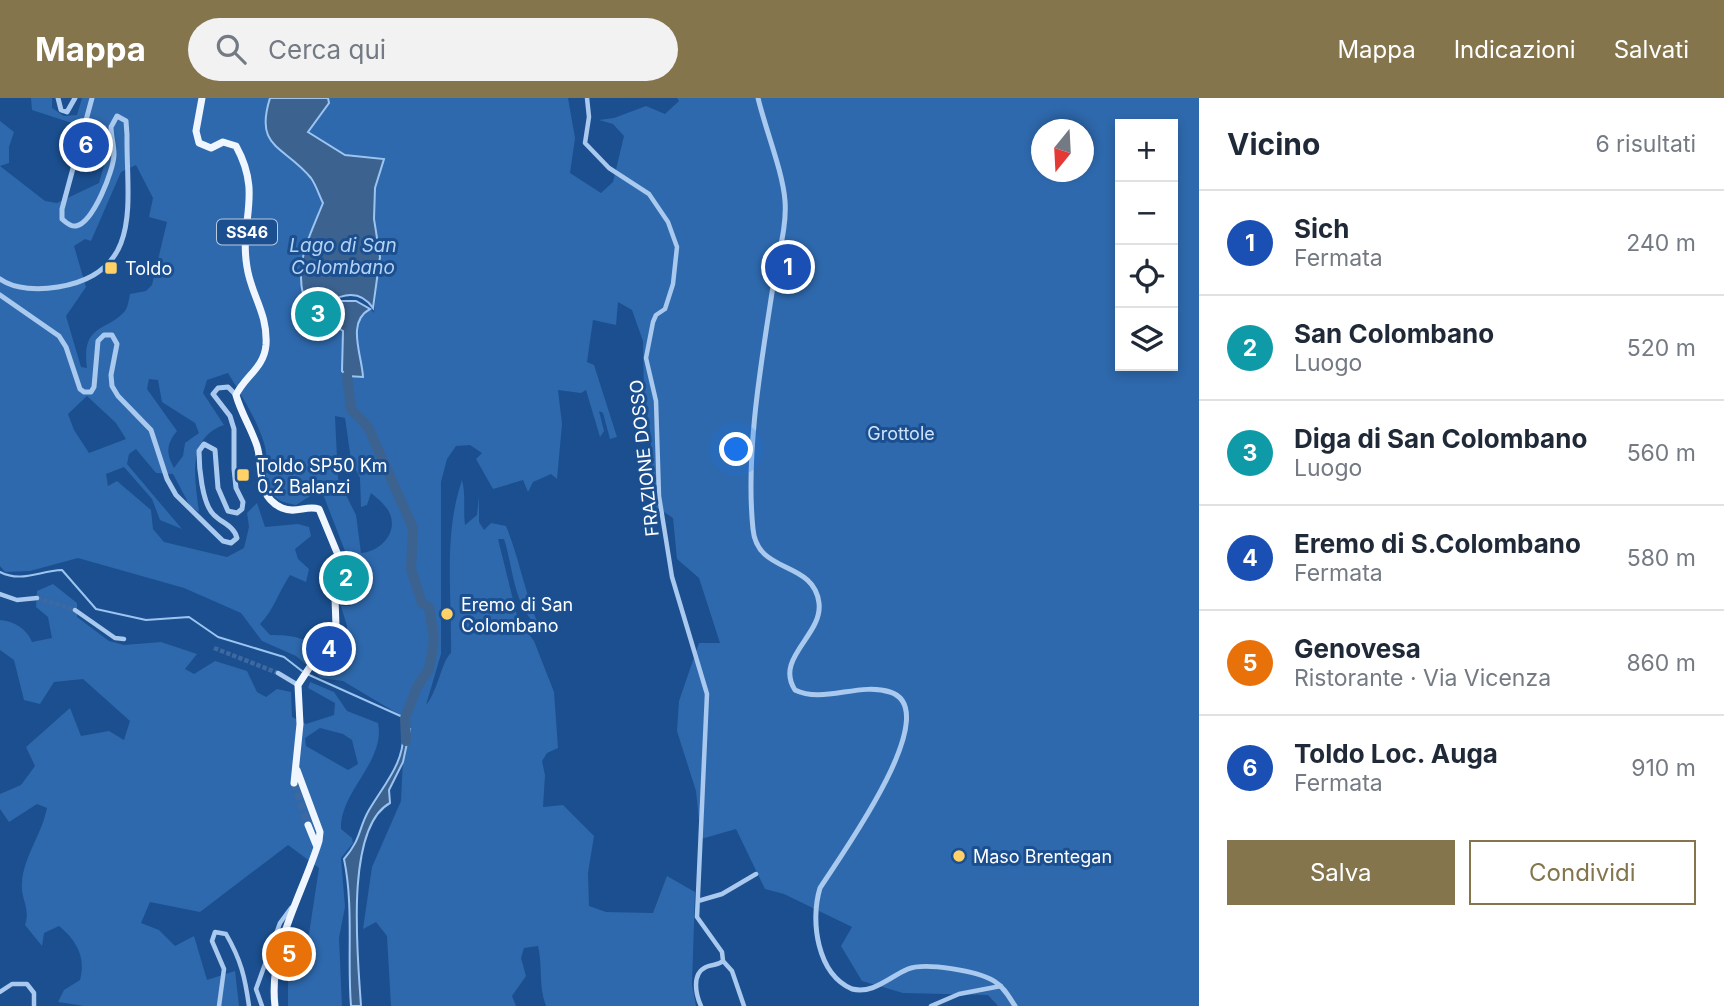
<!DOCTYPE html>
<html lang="it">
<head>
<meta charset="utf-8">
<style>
	:root { --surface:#fff; --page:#f2f2f3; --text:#1f2937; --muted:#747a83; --line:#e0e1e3; --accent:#84754c }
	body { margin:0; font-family:Inter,sans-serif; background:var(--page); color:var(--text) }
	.controls { position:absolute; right:21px; top:21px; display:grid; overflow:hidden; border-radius:0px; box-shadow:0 4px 10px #0003 }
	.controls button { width:63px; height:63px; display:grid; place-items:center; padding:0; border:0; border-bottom:2px solid var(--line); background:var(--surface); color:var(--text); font:35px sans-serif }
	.compass { position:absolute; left:1031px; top:21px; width:63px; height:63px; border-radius:50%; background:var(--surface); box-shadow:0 4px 10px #0003; rotate:198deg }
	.you { position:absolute; left:737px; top:352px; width:24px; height:24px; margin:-18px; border:5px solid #fff; border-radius:50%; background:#1a73e8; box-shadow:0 0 0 10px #1a73e833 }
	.badge { display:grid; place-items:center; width:46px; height:46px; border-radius:50%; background:var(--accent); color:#fff; font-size:23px; font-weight:700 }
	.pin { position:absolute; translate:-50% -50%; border:4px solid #fff; box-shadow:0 2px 7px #0006 }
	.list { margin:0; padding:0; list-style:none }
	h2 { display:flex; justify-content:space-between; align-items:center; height:91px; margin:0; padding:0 28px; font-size:30px }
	h2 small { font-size:23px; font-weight:400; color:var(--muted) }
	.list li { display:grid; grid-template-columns:46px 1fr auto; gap:21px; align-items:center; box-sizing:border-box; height:105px; padding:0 28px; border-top:2px solid var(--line) }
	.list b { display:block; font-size:26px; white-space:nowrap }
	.list p { margin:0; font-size:23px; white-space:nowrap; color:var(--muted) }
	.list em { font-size:23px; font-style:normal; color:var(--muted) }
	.actions { display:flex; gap:14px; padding:21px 28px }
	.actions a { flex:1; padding:16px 0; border:2px solid var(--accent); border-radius:0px; text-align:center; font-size:24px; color:var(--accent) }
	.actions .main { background:var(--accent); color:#fff }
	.icon { flex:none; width:38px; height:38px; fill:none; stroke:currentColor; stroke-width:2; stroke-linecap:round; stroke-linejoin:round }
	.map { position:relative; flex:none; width:1199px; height:908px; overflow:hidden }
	header { display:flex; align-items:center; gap:42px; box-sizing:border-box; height:98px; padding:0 35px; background:var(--accent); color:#fff }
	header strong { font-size:33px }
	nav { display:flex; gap:38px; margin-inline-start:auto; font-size:24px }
	.search { width:490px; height:63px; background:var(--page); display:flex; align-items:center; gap:18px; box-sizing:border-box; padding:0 24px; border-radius:38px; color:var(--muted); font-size:26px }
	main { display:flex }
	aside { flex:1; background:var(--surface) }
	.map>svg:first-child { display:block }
	.green { fill:#2e69ad; fill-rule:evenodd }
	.water { fill:#3c6290; stroke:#9cc4f0; stroke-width:2 }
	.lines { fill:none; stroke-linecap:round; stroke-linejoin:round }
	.stream { stroke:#9cc4f0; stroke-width:2 }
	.river { stroke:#3c6290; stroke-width:10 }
	.minor-tunnel { stroke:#3d69a0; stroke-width:4.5; stroke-dasharray:4.5 2; stroke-linecap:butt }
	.primary-tunnel { stroke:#3d69a0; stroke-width:7; stroke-dasharray:7 3.5; stroke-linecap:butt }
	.minor { stroke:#a9c9ee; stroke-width:4.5 }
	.tertiary { stroke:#a9c9ee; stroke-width:5 }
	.primary { stroke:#f0f6ff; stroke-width:7 }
	.poi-dot { fill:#ffd166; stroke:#1b4f8f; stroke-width:2.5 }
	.labels { text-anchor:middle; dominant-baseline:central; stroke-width:6; stroke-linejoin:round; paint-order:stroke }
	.shield { fill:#1b4f8f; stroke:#bbcadd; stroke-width:2 }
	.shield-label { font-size:16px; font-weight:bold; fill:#fff }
	.poi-label { font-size:18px; fill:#fff; stroke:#1b4f8f; text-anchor:start }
	.park-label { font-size:18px; fill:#cfe3fa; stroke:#1b4f8f }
	.street-label { font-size:18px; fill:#fff; stroke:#1b4f8f }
	.water-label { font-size:19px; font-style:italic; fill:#b5d3f5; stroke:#1b4f8f }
</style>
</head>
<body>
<header>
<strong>Mappa</strong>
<div class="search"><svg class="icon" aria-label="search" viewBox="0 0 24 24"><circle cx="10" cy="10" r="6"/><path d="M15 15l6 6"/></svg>Cerca qui</div>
<nav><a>Mappa</a><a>Indicazioni</a><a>Salvati</a></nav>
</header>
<main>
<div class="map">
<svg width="1199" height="908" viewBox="0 0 1199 908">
	<rect width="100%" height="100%" fill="#1b4f8f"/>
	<path class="green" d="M31 0H52V10L64 18 77 17 82 0H270C254 51 284 47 311 80 316 87 319 97 323 105L313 127 301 198 314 232 318 233 324 221 343 233 342 265 355 278 362 279C363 257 345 224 370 211L374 215 380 159 374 121 375 90 384 61 345 57 307 34 329 5 328 0H568L575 40 570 75 601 95 613 84 624 38 613 26 599 22 614 20 646 8 665 16 679 3 677 0H1199V908H998L988 897 903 895 862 883 841 848 852 829 784 796 765 791 736 731 701 741 696 693 677 633 679 603 699 545H720L699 480 677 461 673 420 650 405 651 339 644 298 643 243 632 212 618 204 616 227 593 222 587 264 594 267 617 339 610 341 603 315 599 313 604 333 600 339 586 292 581 295 558 292 562 326 557 381 551 376 533 384 528 394 523 382 493 391 476 361 482 355 470 347 456 348 447 361 441 384V556L426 607C438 593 442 562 451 555 452 497 443 438 462 382 466 397 463 411 465 427L477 417 479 398V424L484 432 491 425 506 428C520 462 525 497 540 530 513 509 514 472 504 441H498L518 522 534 543 554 594 558 650 547 655 542 663 545 677 543 709 563 707 594 738 588 775 589 808 606 814 653 815 667 778 695 794 692 887 696 908H546C538 887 543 869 538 848L524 850 521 860 526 878 512 898 516 908H391L387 838 376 824 363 831 372 769 401 703 405 620 343 583 321 580 296 558 262 543 241 515 184 490 78 460 30 473 5 474 0 468V23L14 34 9 49V65L0 68 45 103 57 105 99 85 104 67 87 57 78 27 32 12ZM1120 26H1173V268H1120ZM1042 32H1084V74H1042ZM136 67 153 100 149 119 167 124 152 187 146 193 130 196C129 201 128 209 125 213 107 234 81 225 87 270L81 269 66 218 86 189 74 148 85 141 91 143 121 74ZM228 275C240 295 263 331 266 354 268 370 261 382 272 396 279 404 286 405 296 407L321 391 350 466 347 489 356 491 351 508H341L347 528V548L337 558 323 561C312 539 293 537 270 537L260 526C274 512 279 493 290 477L306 484 309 471 298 461 295 451 311 438 309 429 298 426 265 429 257 405 247 415 249 429 244 450 227 459 164 444 153 431 151 412 117 383 108 388 106 376 124 369 152 401 160 422 182 431 127 366 129 356 136 351 156 375 173 376 190 408 199 414C195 382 186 340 224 327L203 295 207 282ZM149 281 158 282 162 304 195 325 199 335 185 345 183 358 174 370C166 355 166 347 177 333L147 291ZM87 298 116 325 126 341 89 355 74 332 68 316ZM335 318 345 320 351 362 360 380 361 409 367 407 371 395C377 400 387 408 390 416 398 436 379 454 361 455L356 417 338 381Z
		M53 486 77 505V519L109 543 124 547 161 544 197 556 185 571 194 576 215 563 247 573 257 594 266 599 277 591 291 594 292 619 306 626 334 617 335 605 308 590 310 584 334 594 347 613 378 625C386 663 340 693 341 731L352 740 353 745 341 760 345 809 339 840 342 908H288V881L305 862 319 770 288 747 200 814 150 804 141 825 159 832 175 848 194 838 207 882 235 873 239 908H84L58 904 64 892 80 882C86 859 77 843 59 828L44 835 42 848 25 827C31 811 20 800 22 784 24 758 42 736 47 710L37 706 9 724 0 711V696L21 687 35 668 26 649 70 610 81 638 109 633 124 642 130 623 83 581 54 584 40 606 24 602 14 562 0 552V522C14 523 27 531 32 544L52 540 48 519 36 509 37 493ZM320 630 343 636 352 642 358 666 348 672 306 648 305 640Z"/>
	<path class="water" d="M270 0H328L329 5 308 34 345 57 384 61 375 90 374 121 380 159 373 210C355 184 324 202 312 223 290 174 304 152 323 105 319 97 316 87 311 80 284 47 254 51 270 0Z
		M340 203H356L370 211C346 224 362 257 363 279L347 278 342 273 343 233 319 218 326 209Z
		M403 631H410L403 664 389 692 390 705C344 730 358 861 361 908H351C347 859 354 809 344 761 362 740 358 731 369 712 385 685 406 663 403 631Z"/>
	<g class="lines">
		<path class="stream" d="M0 474C21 485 39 473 62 472L96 511 146 522 189 519 218 539 284 559 302 573
			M307 576 405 620"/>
		<path class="river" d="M347 278 351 311 368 329 413 430 411 471 422 505 429 509 434 541 429 571 417 589 405 620 406 643"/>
		<path class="minor-tunnel" d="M37 500 75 512
			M214 550 278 575"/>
		<path class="primary-tunnel" d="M294 685 308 727"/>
		<path class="minor" d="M587 0 589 19 585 45 609 70 649 96 668 124 677 149 673 186 665 211 656 217 653 224 646 260 656 303 659 398 672 479 707 596 697 819 722 854 723 863
			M0 496 17 502 37 500
			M75 512 115 540 124 541
			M278 575 298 587
			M698 803 722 796 756 776
			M723 863 732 873 744 908
			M0 894 12 886H27L34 895V908
			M219 908 224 871 212 843 215 834 226 836C241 862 245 879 249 908
			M262 908 256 891 280 825 291 810
			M701 908C696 897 691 876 706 869 713 866 717 868 723 863
			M931 908 959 896 1001 888"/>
		<path class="tertiary" d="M58 0 61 12 67 14 75 0
			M758 0C765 30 783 74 785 103 787 129 778 157 774 182 762 260 745 353 753 431 757 477 814 462 819 505 823 537 774 560 795 592 823 606 859 584 890 594 948 612 836 764 820 790 810 823 817 876 852 891 874 896 889 879 908 871 925 864 978 873 994 883 1004 889 1009 899 1015 908
			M0 181C15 192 40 192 58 189 145 175 126 103 127 37L126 23 117 18 111 29C111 38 114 47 114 56 114 72 93 125 76 128 70 129 66 124 62 121V111L92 0
			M0 197 59 238 66 249 80 291 84 294H91L94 289 98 243 104 237H112L117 246 111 277 112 288 118 298 151 332 167 381 176 397 223 443 231 445 237 440C234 428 222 425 214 417 202 406 199 369 199 353L204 346 215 352 218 390 228 413 237 415 242 411 243 404 236 390 234 371V331L230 318 213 296 218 290 228 289 236 297"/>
		<path class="primary" d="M202 0 196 33 199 45 211 50 223 44 236 48C263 97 239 122 247 169 251 197 268 215 266 247 264 270 245 278 236 297 241 315 251 330 257 348 264 370 255 398 282 410 296 416 306 407 319 411L343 469 335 499 336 529 298 587 300 626 294 685
			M308 727 317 749
			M275 908C268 850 303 796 319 743L320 734 297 672"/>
	</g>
	<g class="poi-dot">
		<rect x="104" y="163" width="14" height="14" rx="3.5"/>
		<rect x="236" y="370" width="14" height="14" rx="3.5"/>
		<circle cx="447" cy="516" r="7"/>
		<circle cx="959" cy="758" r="7"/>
	</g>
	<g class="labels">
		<rect class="shield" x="217" y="121.5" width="60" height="25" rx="5"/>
		<g class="shield-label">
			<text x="247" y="134">SS46</text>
		</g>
		<g class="poi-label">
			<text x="125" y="170">Toldo</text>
			<text x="257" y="367">Toldo SP50 Km<tspan x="257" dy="21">0.2 Balanzi</tspan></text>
			<text x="461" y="506">Eremo di San<tspan x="461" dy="21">Colombano</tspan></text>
			<text x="973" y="758">Maso Brentegan</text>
		</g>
		<g class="park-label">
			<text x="901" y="335">Grottole</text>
		</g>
		<g class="street-label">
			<text transform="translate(644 360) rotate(-96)">FRAZIONE DOSSO</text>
		</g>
		<g class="water-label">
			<text x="343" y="147">Lago di San<tspan x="343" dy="22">Colombano</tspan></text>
		</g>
	</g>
</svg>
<div class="controls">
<button>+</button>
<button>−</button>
<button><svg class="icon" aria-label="locate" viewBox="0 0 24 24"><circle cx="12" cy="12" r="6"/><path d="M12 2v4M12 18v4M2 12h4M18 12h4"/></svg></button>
<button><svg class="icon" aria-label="layers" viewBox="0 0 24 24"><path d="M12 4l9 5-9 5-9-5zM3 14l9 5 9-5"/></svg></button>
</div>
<svg class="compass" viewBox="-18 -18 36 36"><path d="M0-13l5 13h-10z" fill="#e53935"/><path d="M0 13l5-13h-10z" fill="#747a83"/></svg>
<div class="you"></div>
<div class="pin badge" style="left:788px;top:169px;background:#1a4fb4">1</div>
<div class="pin badge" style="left:346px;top:480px;background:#0f9aa8">2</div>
<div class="pin badge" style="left:318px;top:216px;background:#0f9aa8">3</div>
<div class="pin badge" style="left:329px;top:551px;background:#1a4fb4">4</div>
<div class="pin badge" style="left:289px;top:856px;background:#e8710a">5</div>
<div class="pin badge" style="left:86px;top:47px;background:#1a4fb4">6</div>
</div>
<aside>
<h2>Vicino<small>6 risultati</small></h2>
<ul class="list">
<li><span class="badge" style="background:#1a4fb4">1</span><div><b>Sich</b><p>Fermata</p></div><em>240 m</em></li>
<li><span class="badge" style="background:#0f9aa8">2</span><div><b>San Colombano</b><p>Luogo</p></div><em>520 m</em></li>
<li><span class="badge" style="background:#0f9aa8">3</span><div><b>Diga di San Colombano</b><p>Luogo</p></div><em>560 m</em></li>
<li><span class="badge" style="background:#1a4fb4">4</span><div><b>Eremo di S.Colombano</b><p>Fermata</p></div><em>580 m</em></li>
<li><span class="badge" style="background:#e8710a">5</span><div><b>Genovesa</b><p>Ristorante · Via Vicenza</p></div><em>860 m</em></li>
<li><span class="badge" style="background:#1a4fb4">6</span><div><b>Toldo Loc. Auga</b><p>Fermata</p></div><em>910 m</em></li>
</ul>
<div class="actions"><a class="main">Salva</a><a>Condividi</a></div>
</aside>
</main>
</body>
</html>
